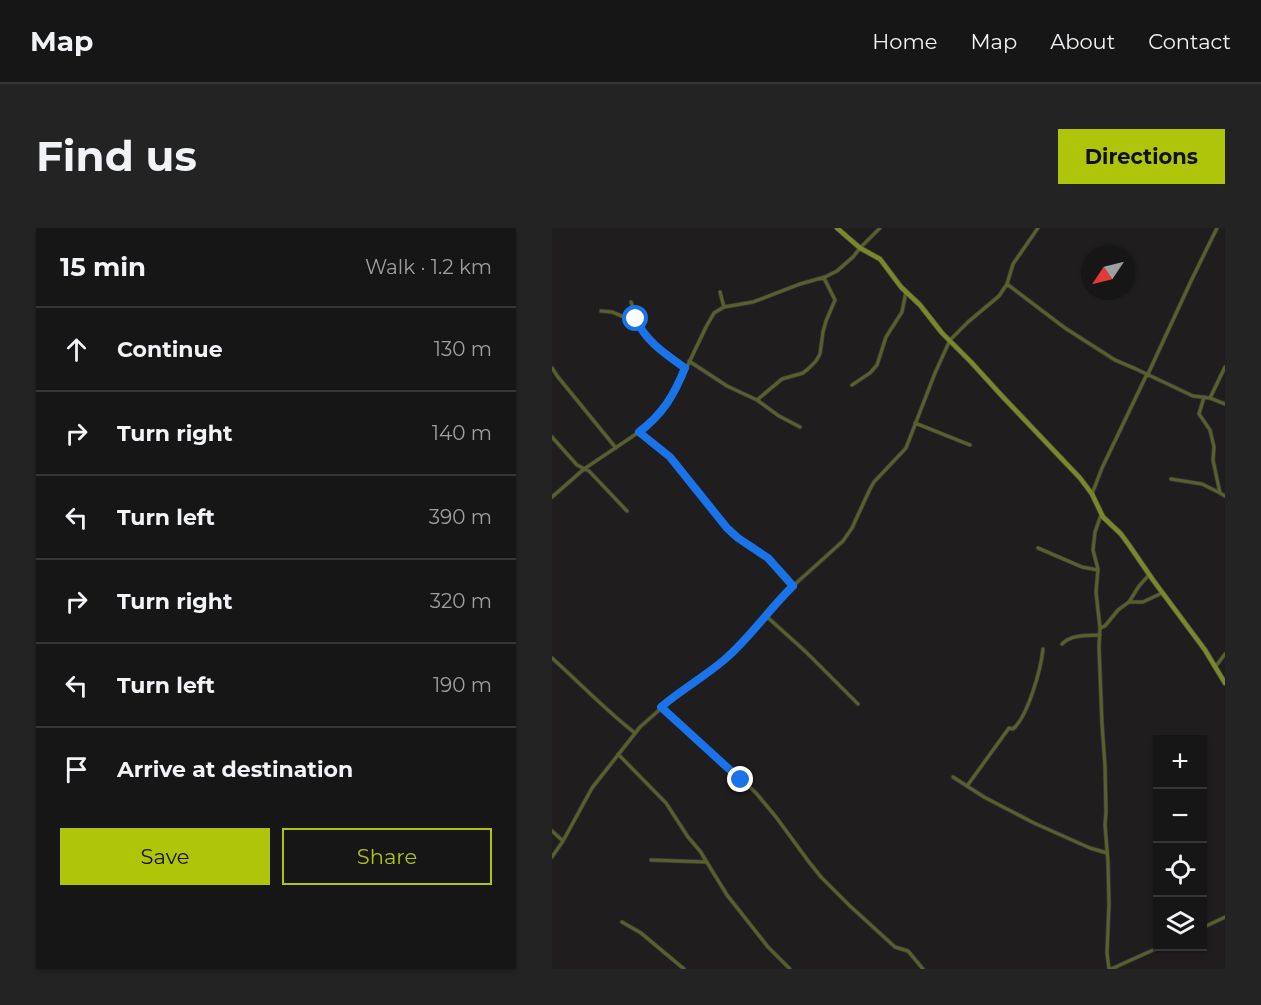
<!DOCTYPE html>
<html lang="en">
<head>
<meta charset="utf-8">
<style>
	:root { --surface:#171616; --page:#242323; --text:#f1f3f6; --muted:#9e9fa1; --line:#363535; --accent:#aec50a }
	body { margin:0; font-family:Montserrat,sans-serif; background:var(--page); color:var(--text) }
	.controls { position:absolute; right:18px; bottom:18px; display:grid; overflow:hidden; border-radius:0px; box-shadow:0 2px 4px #0004 }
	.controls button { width:54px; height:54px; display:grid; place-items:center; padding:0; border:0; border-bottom:2px solid var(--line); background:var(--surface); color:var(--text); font:30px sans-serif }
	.compass { position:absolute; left:529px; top:18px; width:54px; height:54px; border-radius:50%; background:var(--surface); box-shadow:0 2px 4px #0004; rotate:235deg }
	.stop { position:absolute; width:18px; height:18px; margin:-14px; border:4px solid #1a73e8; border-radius:50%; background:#fff }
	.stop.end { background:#1a73e8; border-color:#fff; box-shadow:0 2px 6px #0008 }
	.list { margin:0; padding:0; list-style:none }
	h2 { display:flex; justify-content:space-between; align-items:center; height:78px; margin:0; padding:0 24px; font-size:26px }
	h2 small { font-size:20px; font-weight:400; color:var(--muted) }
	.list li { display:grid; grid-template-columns:39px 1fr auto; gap:18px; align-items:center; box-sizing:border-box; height:84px; padding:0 24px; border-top:2px solid var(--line) }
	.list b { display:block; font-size:22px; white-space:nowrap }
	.list em { font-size:20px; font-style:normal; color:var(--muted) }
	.actions { display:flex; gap:12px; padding:18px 24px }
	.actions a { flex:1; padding:14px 0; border:2px solid var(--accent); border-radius:0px; text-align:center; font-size:21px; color:var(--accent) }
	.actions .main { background:var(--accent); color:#111 }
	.icon { flex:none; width:33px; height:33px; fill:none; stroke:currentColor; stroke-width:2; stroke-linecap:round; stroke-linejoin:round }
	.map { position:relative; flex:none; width:673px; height:741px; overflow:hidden; border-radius:0px }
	header { display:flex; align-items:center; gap:36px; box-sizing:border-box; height:84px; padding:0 30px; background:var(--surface); border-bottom:2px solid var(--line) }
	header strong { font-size:28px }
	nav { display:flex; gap:33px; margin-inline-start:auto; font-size:21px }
	.intro { display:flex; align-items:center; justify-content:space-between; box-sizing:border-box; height:144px; padding:0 36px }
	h1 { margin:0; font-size:42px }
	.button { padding:15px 27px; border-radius:0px; background:var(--accent); color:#111; font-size:21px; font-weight:700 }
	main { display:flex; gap:36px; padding:0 36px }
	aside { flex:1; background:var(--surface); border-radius:0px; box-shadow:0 2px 4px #0004 }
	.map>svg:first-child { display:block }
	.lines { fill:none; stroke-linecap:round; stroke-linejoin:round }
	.street-casing { stroke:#3c3a3b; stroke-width:4.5 }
	.secondary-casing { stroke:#3c3a3b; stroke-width:6 }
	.street { stroke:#58612b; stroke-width:3 }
	.secondary { stroke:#79882a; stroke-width:4.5 }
	.route { stroke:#1a73e8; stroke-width:8 }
</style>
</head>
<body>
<header>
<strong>Map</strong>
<nav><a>Home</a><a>Map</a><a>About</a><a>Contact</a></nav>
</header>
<div class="intro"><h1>Find us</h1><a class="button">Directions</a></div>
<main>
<aside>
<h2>15 min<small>Walk · 1.2 km</small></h2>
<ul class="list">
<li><svg class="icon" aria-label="ahead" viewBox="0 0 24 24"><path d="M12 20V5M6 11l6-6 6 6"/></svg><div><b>Continue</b></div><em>130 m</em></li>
<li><svg class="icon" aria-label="right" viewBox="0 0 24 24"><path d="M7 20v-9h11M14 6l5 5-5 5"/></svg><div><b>Turn right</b></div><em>140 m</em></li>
<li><svg class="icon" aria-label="left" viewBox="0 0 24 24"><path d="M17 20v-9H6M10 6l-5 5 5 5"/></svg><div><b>Turn left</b></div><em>390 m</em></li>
<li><svg class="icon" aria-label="right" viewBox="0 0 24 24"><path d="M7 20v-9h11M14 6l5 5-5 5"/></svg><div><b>Turn right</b></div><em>320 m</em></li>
<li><svg class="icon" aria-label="left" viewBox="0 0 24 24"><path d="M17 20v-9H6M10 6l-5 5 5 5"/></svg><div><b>Turn left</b></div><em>190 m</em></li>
<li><svg class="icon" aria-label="arrive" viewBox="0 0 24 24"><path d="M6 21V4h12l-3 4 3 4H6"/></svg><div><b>Arrive at destination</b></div></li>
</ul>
<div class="actions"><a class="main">Save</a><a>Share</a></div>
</aside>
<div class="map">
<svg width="673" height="741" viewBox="0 0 673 741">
	<rect width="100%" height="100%" fill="#1f1d1e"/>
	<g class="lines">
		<defs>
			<path id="street" d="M455 56 513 100 563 132 584 141 641 168 658 170 673 176
				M168 64 172 79
				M79 74C82 81 83 90 86 97 96 115 117 128 133 140
				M49 83 60 84 84 94
				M137 133 175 158 205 172 227 188 248 199
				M0 140 6 149 64 220
				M596 146 639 53 665 0
				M300 157 318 145 325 137 334 109 350 84 354 64
				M652 169 647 186 658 202 662 219 661 232 668 265 673 268
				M658 170 673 139
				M205 172 230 151 251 145 256 141 264 133 268 126 271 104 274 93 283 72 272 50
				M363 195 418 217
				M87 204 118 229 175 300 186 310 216 330 241 358
				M0 209 25 237 37 243 75 283
				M619 251 650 256 668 265
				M540 266 550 240 595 146
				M0 269 32 241 93 200 112 180 121 168 154 99 162 85 172 79 201 74 248 56 273 49 285 43 301 29 308 20 328 0
				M549 287 543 304 541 322 546 341 544 364 548 400 547 419 550 496 553 538 554 584 553 597 556 634 557 676 555 725 557 741
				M486 320 530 339 546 342
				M577 374H591L610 365
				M213 387 254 424 306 476
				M548 400 553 398 566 382 577 374 587 358 597 347
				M510 416C520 406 535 408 548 407
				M0 430C28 455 53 482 83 505
				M664 438 673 426
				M109 479 124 494 161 525 204 565 224 589 257 634 269 649 298 678 343 719 356 723 371 741
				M66 526 114 575 136 609 148 623 175 667 216 719 238 741
				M401 549 432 569 482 595 538 620 555 625
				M415 558 457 500 461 501C476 488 489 441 491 421
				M0 603 11 613
				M0 629 11 613 40 560 88 499 123 468 172 432 190 414 231 367 291 313 300 300 318 261 322 254 354 220 383 145 398 112 416 94 447 68 455 56 461 36 486 0
				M99 632 154 634
				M70 694 89 705 132 741
				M650 700 673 689
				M559 741 610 718"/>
			<path id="secondary" d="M285 0 308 20 328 31 349 59 368 77 390 105 419 134 450 168 528 250 540 266 551 289 569 306 577 317 601 352 653 422 673 455"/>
		</defs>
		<use href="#street" class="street-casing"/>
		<use href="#secondary" class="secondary-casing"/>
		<use href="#street" class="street"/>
		<use href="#secondary" class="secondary"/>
	</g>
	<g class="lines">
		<path class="route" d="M84 91C93 113 115 127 133 140 122 167 111 186 87 204L118 229 175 300 186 310 216 330 241 358C217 381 198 410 172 432 152 449 129 462 109 479L189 552"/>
	</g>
</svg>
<div class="controls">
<button>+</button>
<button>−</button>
<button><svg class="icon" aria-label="locate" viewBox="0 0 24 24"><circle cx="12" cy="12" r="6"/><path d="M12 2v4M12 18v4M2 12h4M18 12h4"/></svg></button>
<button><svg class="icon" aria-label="layers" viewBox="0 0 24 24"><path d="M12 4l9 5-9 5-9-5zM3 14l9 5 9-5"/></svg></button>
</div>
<svg class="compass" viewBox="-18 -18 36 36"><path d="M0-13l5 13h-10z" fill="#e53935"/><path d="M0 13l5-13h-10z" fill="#9e9fa1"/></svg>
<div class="stop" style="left:84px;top:91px"></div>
<div class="stop end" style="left:189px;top:552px"></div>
</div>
</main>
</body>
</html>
